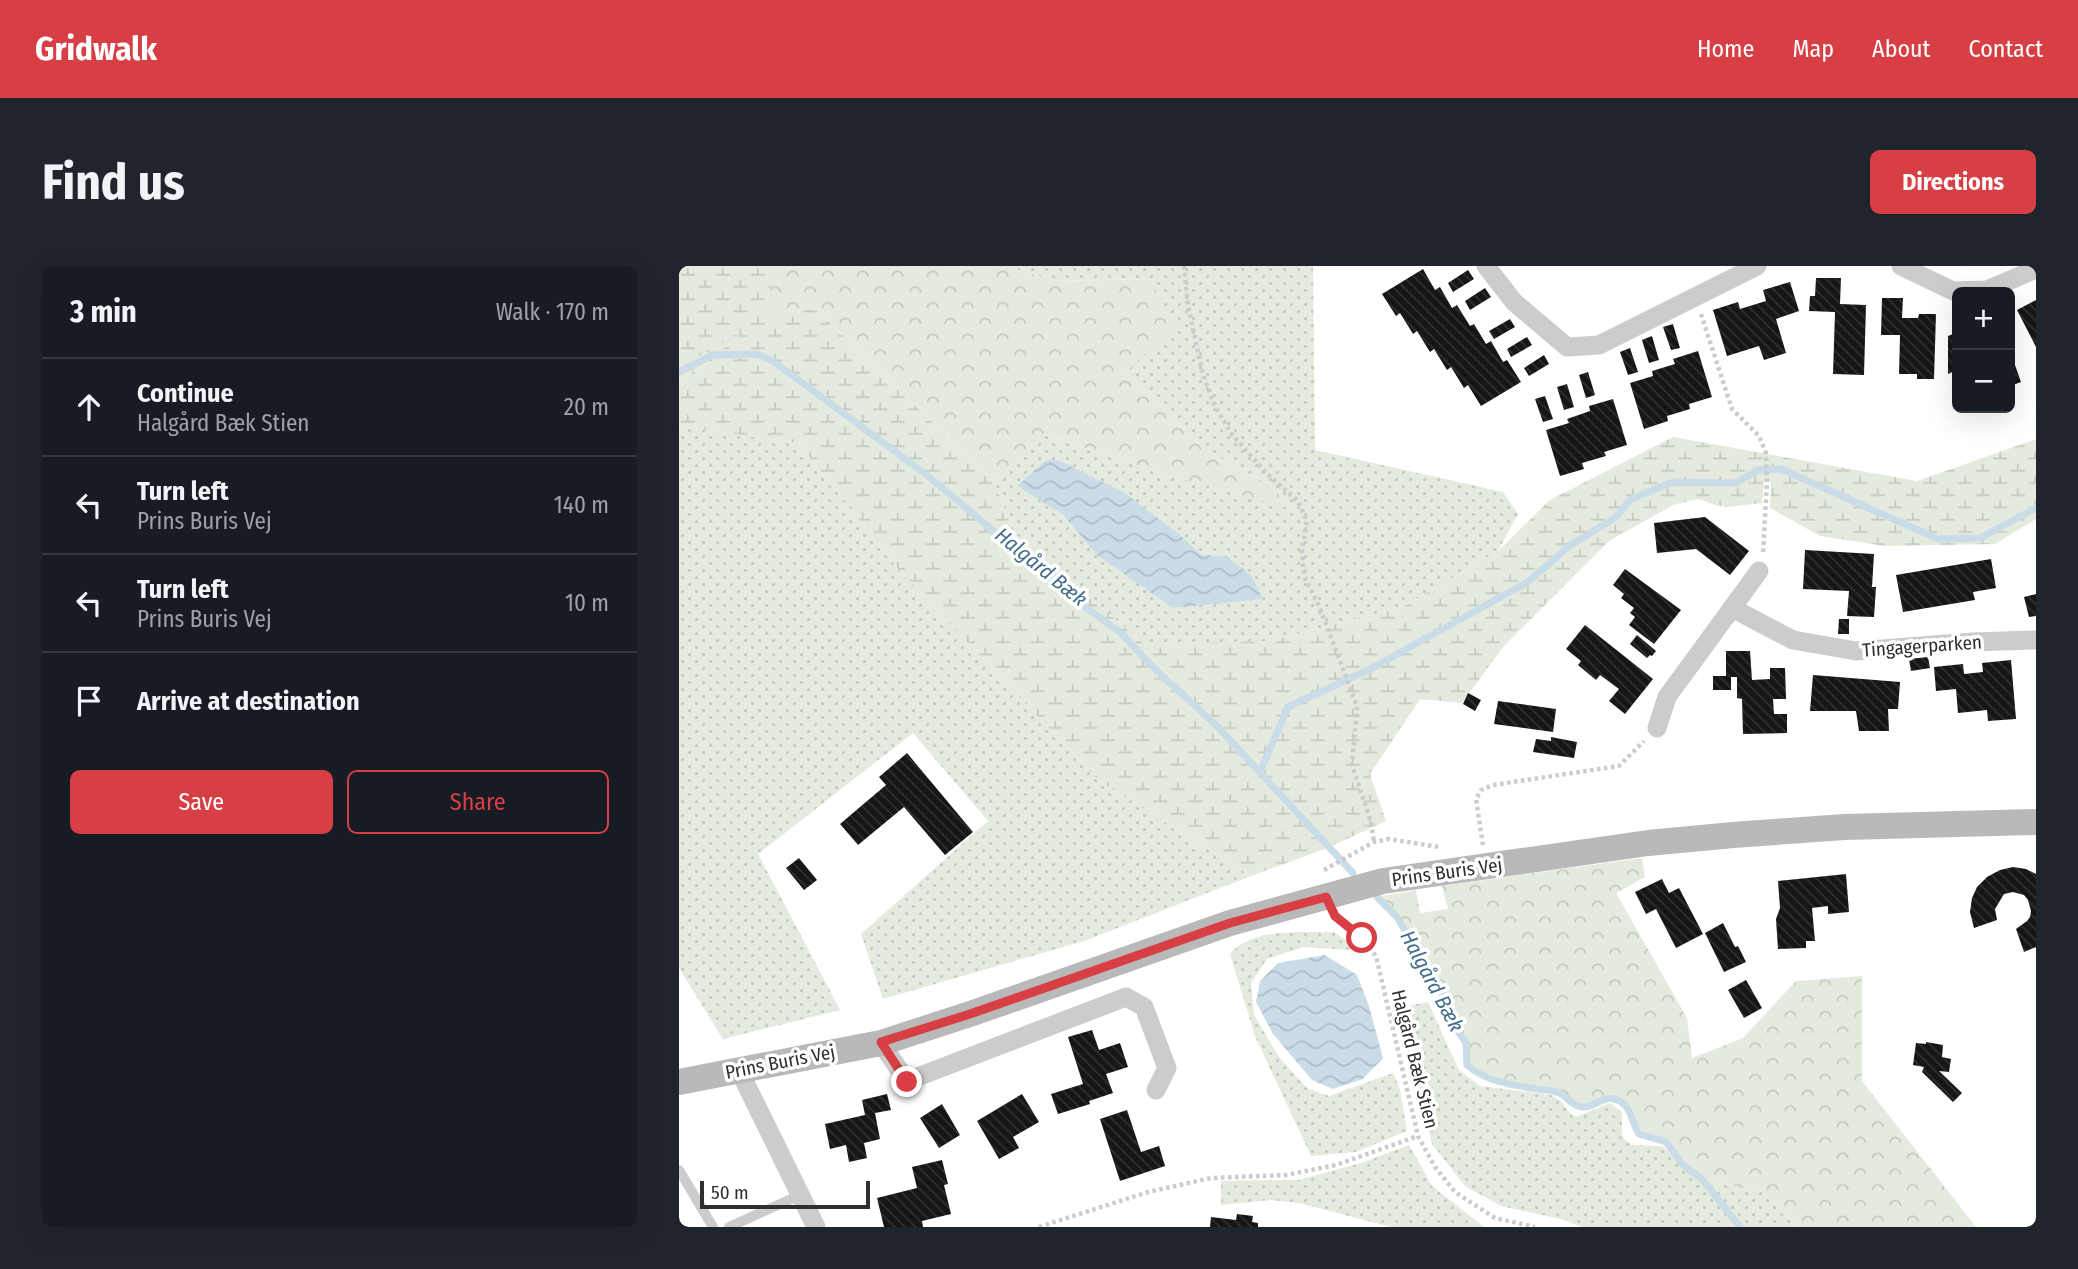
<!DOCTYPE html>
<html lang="en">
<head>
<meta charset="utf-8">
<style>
	:root { --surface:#171b24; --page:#20242c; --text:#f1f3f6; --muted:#9ea1a6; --line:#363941; --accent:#d83f44 }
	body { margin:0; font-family:"Fira Sans Condensed",sans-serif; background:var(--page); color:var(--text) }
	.controls { position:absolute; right:21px; top:21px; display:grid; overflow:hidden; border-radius:10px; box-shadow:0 7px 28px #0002 }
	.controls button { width:63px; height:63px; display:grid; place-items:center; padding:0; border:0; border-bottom:2px solid var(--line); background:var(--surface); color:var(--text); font:35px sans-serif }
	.scale { position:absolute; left:21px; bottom:18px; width:170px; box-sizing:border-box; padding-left:7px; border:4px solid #2f2f2f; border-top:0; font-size:19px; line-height:24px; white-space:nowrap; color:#2f2f2f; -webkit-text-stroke:5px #fff; paint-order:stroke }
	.stop { position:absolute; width:21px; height:21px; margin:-16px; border:5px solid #d83f44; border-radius:50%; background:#fff }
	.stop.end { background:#d83f44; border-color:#fff; box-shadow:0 2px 7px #0008 }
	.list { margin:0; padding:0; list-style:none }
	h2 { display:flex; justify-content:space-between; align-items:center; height:91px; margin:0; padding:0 28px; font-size:30px }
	h2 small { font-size:23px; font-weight:400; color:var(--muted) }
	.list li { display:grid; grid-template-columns:46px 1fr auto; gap:21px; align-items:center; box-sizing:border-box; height:98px; padding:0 28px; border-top:2px solid var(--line) }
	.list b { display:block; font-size:26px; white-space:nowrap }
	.list p { margin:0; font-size:23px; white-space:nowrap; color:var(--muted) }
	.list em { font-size:23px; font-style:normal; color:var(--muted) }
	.actions { display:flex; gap:14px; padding:21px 28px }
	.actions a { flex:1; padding:16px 0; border:2px solid var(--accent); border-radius:10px; text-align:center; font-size:24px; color:var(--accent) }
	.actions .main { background:var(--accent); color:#fff }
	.icon { flex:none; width:38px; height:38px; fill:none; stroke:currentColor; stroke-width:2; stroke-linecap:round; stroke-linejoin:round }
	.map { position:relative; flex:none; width:1357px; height:961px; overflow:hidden; border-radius:10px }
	header { display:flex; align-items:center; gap:42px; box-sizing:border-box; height:98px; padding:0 35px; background:var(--accent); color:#fff }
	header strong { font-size:33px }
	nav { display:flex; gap:38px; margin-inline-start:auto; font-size:24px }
	.intro { display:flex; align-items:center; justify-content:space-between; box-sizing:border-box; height:168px; padding:0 42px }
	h1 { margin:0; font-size:49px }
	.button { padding:18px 32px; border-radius:10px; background:var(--accent); color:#fff; font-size:24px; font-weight:700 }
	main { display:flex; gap:42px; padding:0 42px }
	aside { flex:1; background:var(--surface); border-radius:10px; box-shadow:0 7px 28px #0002 }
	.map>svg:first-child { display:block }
	.grass { fill:url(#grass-dots); fill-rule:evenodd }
	.forest { fill:url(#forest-crowns) }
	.wetland { fill:url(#wetland-marsh) }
	.water { fill:url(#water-waves) }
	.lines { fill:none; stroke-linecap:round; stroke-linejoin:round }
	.stream { stroke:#cbdce9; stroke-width:7 }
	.building { fill:url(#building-back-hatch) }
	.path { stroke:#ccc; stroke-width:4.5; stroke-dasharray:3.5 3.5; stroke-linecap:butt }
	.lane { stroke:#ccc; stroke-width:10 }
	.street { stroke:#ccc; stroke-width:19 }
	.secondary { stroke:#b9b9b9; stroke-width:26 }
	.route { stroke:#d83f44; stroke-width:9 }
	.labels { text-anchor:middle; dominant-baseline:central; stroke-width:7; stroke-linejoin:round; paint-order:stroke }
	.street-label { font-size:19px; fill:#2f2f2f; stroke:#fff }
	.water-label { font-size:21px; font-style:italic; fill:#436c8b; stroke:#fff }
</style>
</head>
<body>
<header>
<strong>Gridwalk</strong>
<nav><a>Home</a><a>Map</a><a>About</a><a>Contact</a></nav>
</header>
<div class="intro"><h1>Find us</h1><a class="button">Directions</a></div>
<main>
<aside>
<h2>3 min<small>Walk · 170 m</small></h2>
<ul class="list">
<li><svg class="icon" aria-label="ahead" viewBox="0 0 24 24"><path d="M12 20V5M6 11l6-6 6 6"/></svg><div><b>Continue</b><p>Halgård Bæk Stien</p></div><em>20 m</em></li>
<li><svg class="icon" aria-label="left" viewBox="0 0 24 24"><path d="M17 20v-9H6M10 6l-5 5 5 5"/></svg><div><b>Turn left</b><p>Prins Buris Vej</p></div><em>140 m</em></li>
<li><svg class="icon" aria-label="left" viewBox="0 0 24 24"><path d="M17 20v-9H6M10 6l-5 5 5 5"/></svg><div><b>Turn left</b><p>Prins Buris Vej</p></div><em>10 m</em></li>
<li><svg class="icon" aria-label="arrive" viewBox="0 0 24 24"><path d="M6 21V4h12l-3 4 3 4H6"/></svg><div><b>Arrive at destination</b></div></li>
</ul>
<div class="actions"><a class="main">Save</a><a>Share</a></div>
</aside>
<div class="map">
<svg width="1357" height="961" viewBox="0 0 1357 961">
	<defs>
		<pattern id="grass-dots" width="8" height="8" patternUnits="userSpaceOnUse" patternTransform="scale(1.75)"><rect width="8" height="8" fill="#e4ebde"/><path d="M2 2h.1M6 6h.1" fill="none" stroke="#c4cabf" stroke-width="1.8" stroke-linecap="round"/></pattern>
		<pattern id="forest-crowns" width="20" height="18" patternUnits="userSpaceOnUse" patternTransform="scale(1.75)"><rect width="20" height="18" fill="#e4ebde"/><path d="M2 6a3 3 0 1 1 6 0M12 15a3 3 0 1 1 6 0" fill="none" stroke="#c4cabf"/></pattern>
		<pattern id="wetland-marsh" width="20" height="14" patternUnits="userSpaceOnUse" patternTransform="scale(1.75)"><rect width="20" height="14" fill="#e4ebde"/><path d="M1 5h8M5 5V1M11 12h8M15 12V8" fill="none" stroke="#c4cabf"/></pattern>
		<pattern id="water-waves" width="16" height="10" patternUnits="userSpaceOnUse" patternTransform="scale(1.75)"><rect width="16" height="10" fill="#cbdce9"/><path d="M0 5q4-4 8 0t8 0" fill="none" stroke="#afbdc8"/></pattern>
		<pattern id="building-back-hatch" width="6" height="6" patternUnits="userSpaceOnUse" patternTransform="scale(1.75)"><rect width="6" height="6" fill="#161616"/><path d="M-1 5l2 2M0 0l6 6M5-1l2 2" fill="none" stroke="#303030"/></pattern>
	</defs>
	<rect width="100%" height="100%" fill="#fff"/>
	<path class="grass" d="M326 0H634L636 184 824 226 839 248 819 285 724 341 591 375 465 378 334 266 316 217 363 168 475 205 612 242 591 219 526 184 447 106 470 13 375 15ZM446 227 500 268 523 289 547 290 418 289 382 247Z
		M0 160 119 177 220 304 420 515 572 610 405 675 204 733 182 668 309 555 234 467 79 588 161 744 44 773 0 702Z
		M655 666 674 679 671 684 625 681 588 693 572 717 575 749 600 791 628 822 650 830 714 807 721 823 728 865 677 886 632 890 576 770 551 688C574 661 623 667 655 666Z
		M749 736 780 804 801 820 872 829 882 835 891 847 897 851 931 837 943 846V871L953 879 983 880 1023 913 1082 926 1122 961H903L882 953 822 940 786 920 753 878 718 742Z
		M730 879 753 920 805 961H712L620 937 592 934 542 939V915L619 914 682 897Z"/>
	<path class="forest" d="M0 0H326L375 15 470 13 497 59 447 106 526 184 591 219 613 243 475 205 364 168 316 217 136 43 66 65 23 101 0 114Z
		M963 592 966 611 937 627 1008 752 1013 792 1064 772 1117 715 1183 710V815L1297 961H1122L1082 926 1023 913 1004 899 987 876 960 868C953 858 953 843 942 836 927 825 916 843 902 841 891 839 888 830 880 827 874 824 865 824 858 823 834 819 807 816 788 799L787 777 774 758 770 739 718 651 698 631 737 624 741 647 769 643 763 620Z"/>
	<path class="wetland" d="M0 0H96L87 50 136 43 316 217 334 266 465 378 591 375 724 341 819 285 871 234 994 171 1238 215 1357 173V253L1316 278 1206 280 1141 270 1091 242 1092 216H1085L1083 237 1048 241 1036 239 1019 233 994 239 930 275 824 381 783 437 741 433 691 508 707 555 646 583 572 610 420 515 220 304 119 177 0 160V114L23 101 63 67 0 98Z"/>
	<path class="water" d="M367 194 381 195 446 227 500 268 523 289 547 290 572 309 584 333 494 342 418 289 382 247 338 220Z
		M646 689 678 709 690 740 704 792 684 813 654 823 633 814 594 768 577 736 581 715 599 697Z"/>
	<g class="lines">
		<path class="stream" d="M0 106 34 89 78 88 94 95 249 210 399 336 441 366 478 405 538 460 674 607
			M581 506 609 441 691 403 849 316 889 281 937 251 952 233 994 216 1057 217 1079 204 1102 203 1259 273 1301 272 1357 242
			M698 631 718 651 770 740 774 758 787 777 788 799C807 816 834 819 858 823 865 824 874 824 880 827 888 830 891 839 902 841 916 843 927 825 942 836 953 843 953 858 960 868L987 876 1004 899 1023 913 1061 961"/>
	</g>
	<path class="building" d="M744 3 756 24 761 21 773 42 778 39 791 60 795 58 807 78 812 75 824 96 828 94 842 116 802 140 789 119 785 122 772 101 768 104 755 83 751 86 738 65 734 68 721 47 717 50 703 28Z
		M789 4 795 13 774 26 769 17Z
		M1137 12H1162L1161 38 1187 39 1185 109 1154 108 1156 46 1130 45 1131 30H1136Z
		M1111 16 1120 45 1097 53 1107 87 1085 94 1080 80 1048 90 1034 44 1059 36 1061 43 1087 35 1084 24Z
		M806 22 812 31 791 44 786 35Z
		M1203 32H1224L1223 52H1239L1240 48H1257L1255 113H1238V108H1220L1221 69H1202Z
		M1357 34V81L1338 44Z
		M831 53 836 61 815 73 810 65Z
		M994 58 1001 82 992 84 984 61Z
		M1274 68 1278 78V104L1269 108V70Z
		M973 70 980 94 970 97 963 74Z
		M848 71 853 79 832 91 828 83Z
		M951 82 959 106 949 109 941 86Z
		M1019 85 1033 131 1010 138 1011 143 988 150 989 155 965 163 951 117 974 110 973 105 996 98 994 93Z
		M1331 85 1342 116 1331 120Z
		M865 89 870 98 850 110 845 102Z
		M909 106 916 129 907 132 900 109Z
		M888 118 895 141 885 144 878 121Z
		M866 130 874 153 864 156 856 133Z
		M934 133 948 179 925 186 927 190 903 197 905 203 881 210 867 164 890 157 888 153 911 145 910 140Z
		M1026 251 1070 285 1051 309 1017 283 978 287 975 257Z
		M1126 284 1195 288 1193 321H1197L1195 351 1168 350 1170 325 1124 323Z
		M1312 293 1317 322 1294 326 1296 334 1224 346 1217 309Z
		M946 303 1002 344 975 378 950 359 956 351 951 347 955 342 942 332 945 328 934 319Z
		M1357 328V350L1350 351 1345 331Z
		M1160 353H1170V368H1159Z
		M906 359 974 413 946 448 930 435 940 423 921 409 917 414 899 399 902 395 887 383Z
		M958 369 977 385 973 390 971 389 968 392 951 378Z
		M1047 385H1071L1073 414 1091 413V402H1106L1107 433H1094L1095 448H1108V467L1064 468 1063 433 1058 432V411H1052V424H1034V410H1047Z
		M1249 391 1251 402 1232 405 1230 393Z
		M1332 394 1337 453 1309 455 1308 444 1279 447 1277 423 1257 425 1255 401 1284 398 1285 408 1304 406 1303 397Z
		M1134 409 1221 416 1219 443H1209L1210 465H1180L1177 445H1131Z
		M789 427 802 434 796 445 784 438Z
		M819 435 877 443 874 466 815 458Z
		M872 471 898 476 895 492 854 486 857 473 872 475Z
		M228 487 294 566 266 589 225 541 179 579 161 558 207 519 200 511Z
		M120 592 138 614 125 624 107 602Z
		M1334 601 1347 603 1357 608V681L1345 686 1337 663 1348 655 1351 651 1352 645 1349 634 1345 629 1334 626 1325 628 1316 643 1318 654 1295 662 1291 646 1293 632 1298 621 1308 611 1321 604Z
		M1167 608 1170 646 1149 648V640L1133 642 1136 675H1127V682L1099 683 1097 653 1101 642 1099 615Z
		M983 613 990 627 1000 622 1024 668 997 682 977 643 967 648 956 626Z
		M1044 657 1056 681 1059 680 1067 696 1045 706 1026 667Z
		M1067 714 1083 742 1065 752 1049 724Z
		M413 764 420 784 441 777 449 801 427 808 434 827 410 835 411 838 379 848 372 828 404 818 389 771Z
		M1247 776 1264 779 1263 791 1272 793 1270 806 1260 805 1283 827 1274 836 1243 806 1245 801 1234 799 1237 777 1247 778Z
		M208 828 212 844 196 847 201 873 185 877 188 892 170 896 167 879 151 883 146 858 186 849 183 834Z
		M343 828 360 856 334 871 340 882 320 893 298 855Z
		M263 838 281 869 260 882 241 852Z
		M448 844 462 886 480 880 486 900 441 915 421 853Z
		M263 894 269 918 265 919 272 948 243 955 244 961H205L198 932 238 922 233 901Z
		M558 948 574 950 573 956 579 957V961H531L532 951 557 954Z"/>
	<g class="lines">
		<path class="path" d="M505 0 509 40 524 109 536 140 552 167 587 207 619 235 628 255 623 283 625 310 640 340 678 440 673 499 692 556 695 576
			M1022 48 1053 143 1080 170 1087 187 1088 216 1084 288
			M804 579 797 533 802 524 814 519 940 500 965 475
			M645 604 695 576 710 573 760 581
			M659 653 683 672 697 690 739 870 756 901 776 926 816 952 856 961
			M360 961 469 926 532 912 607 909 657 899 739 870"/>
		<path class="lane" d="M0 904 34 961
			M50 961 121 929"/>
		<path class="street" d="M807 0 835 36 888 81 920 79 1078 0
			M1222 0 1274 25 1308 24 1357 3
			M1053 342 1080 305
			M978 462 988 431 1053 342 1114 374 1177 385 1293 376 1357 374
			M202 777 228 815 447 731 465 741 488 802 477 824
			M60 804 137 961"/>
		<path class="secondary" d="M0 816 202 777 291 748 551 657 704 615 969 577 1054 569 1165 561 1357 556"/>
	</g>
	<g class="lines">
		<path class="route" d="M228 816 202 776 291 748 551 657 647 631 656 650 683 672"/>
	</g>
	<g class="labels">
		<g class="street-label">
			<text transform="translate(1243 380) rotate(-4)">Tingagerparken</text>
			<text transform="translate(768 606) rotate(-8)">Prins Buris Vej</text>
			<text transform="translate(736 793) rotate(76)">Halgård Bæk Stien</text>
			<text transform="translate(101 796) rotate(-11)">Prins Buris Vej</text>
		</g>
		<g class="water-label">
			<text transform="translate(362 301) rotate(39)">Halgård Bæk</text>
			<text transform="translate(753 715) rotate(62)">Halgård Bæk</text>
		</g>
	</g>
</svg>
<div class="controls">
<button>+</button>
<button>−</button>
</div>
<div class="scale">50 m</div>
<div class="stop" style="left:683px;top:672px"></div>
<div class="stop end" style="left:228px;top:816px"></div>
</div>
</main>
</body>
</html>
